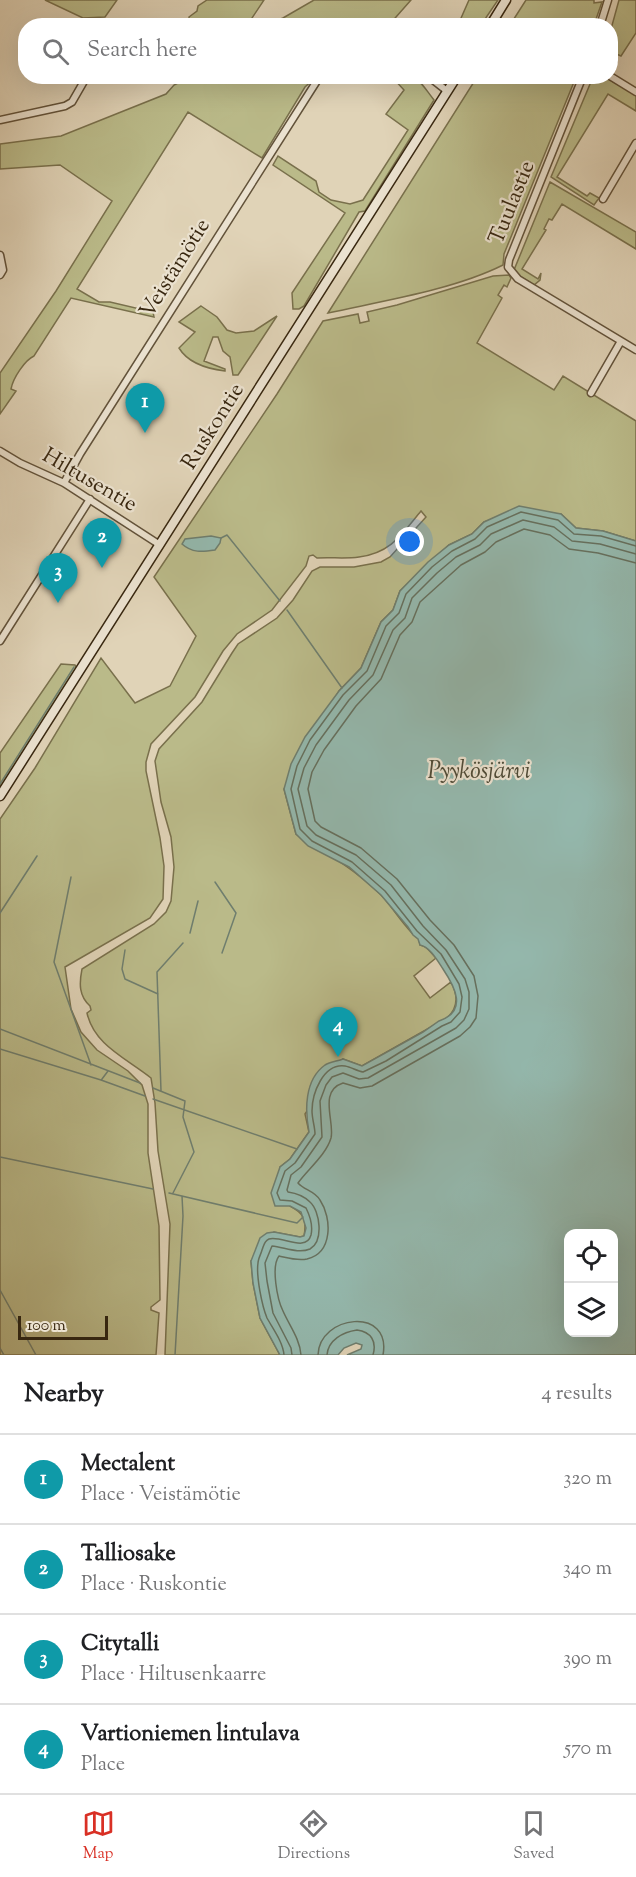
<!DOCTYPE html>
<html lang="en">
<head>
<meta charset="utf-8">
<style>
	:root { --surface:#fff; --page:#f6f6f6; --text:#202124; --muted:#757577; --line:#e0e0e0; --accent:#d93025 }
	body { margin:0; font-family:"Sorts Mill Goudy",serif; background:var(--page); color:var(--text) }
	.controls { position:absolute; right:18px; bottom:18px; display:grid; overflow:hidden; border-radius:12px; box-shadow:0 6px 24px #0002 }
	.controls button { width:54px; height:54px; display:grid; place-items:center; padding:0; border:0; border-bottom:2px solid var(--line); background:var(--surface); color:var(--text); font:30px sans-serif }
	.scale { position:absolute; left:18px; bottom:15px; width:90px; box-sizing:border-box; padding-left:6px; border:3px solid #382710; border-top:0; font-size:16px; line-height:21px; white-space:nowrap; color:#382710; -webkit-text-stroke:4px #ebe2d0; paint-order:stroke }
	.you { position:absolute; left:410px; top:542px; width:21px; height:21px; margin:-15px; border:4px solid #fff; border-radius:50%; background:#1a73e8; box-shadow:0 0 0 9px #1a73e833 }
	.badge { display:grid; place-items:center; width:39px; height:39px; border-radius:50%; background:var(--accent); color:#fff; font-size:20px; font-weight:700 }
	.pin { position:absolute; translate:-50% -50px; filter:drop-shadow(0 2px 3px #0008) }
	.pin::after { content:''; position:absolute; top:32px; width:21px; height:18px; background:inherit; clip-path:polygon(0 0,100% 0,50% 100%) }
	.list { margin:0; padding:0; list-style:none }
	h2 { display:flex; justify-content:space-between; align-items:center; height:78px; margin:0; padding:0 24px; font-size:26px }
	h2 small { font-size:20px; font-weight:400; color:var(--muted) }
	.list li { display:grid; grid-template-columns:39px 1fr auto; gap:18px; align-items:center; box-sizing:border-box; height:90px; padding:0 24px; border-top:2px solid var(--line) }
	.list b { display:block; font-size:22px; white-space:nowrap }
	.list p { margin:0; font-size:20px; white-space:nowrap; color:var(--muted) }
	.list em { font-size:20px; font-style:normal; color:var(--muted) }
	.icon { flex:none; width:33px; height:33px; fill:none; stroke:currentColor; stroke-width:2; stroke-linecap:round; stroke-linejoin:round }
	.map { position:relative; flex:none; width:636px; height:1355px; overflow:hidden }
	.search { position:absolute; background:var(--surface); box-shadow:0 6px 24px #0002; left:18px; right:18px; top:18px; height:66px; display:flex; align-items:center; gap:15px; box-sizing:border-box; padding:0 21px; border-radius:24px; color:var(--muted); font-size:22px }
	.sheet { height:438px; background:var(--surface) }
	nav { display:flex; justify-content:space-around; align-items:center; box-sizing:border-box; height:84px; border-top:2px solid var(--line); background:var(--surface); font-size:16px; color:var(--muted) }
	nav a { display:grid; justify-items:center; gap:3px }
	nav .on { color:var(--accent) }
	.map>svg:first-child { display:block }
	.green { fill:#baba89; stroke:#79704c; stroke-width:1.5 }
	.water { fill:#94b8ad; stroke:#6f7e6e; stroke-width:1.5; fill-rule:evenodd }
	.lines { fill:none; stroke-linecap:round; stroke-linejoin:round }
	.shore { stroke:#66705e; stroke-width:1.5 }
	.stream { stroke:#6f7e6e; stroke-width:1.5 }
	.minor-casing { stroke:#62523a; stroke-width:9 }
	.secondary-casing { stroke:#382710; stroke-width:11 }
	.minor { stroke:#ebe2d0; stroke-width:6 }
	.secondary { stroke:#ebe2d0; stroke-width:8 }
	.labels { text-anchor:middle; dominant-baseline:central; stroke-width:4.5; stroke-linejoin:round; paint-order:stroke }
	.street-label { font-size:22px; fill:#382710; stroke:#ebe2d0 }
	.water-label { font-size:24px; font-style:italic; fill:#4f4b37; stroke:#ebe2d0 }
</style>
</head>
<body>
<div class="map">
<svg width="636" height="1355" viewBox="0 0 636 1355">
	<rect width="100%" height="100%" fill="#e0d3b7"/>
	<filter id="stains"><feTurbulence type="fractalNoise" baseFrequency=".00333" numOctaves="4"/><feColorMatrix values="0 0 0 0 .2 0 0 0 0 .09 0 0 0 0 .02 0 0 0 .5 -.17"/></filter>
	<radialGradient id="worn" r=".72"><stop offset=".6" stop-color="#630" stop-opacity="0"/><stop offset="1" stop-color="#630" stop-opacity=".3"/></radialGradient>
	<path class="green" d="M45 0H117L105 17 83 18Z
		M207 0H264L250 21 253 25H190L189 17 197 11 198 6Z
		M314 0H411L389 25H266L283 18Z
		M469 0H498L481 25H458Z
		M526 0H594V3L602 2 594 25H510Z
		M619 0H636V33L621 56 614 53 611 58 617 62 614 66 611 64V29Z
		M190 77H316L305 87 262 158 188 112 77 289 99 302H110L153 312 154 317 71 298 34 356C25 360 13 378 11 389L16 391 0 414V373L56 291 112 201 60 165 0 169V144L61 136 166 94 174 85Z
		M392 77C420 76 417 78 434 100L365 211 359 212 304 306 299 309H293L292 293 345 213 273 165 278 156 316 181 319 192 331 200 350 204 363 200 408 130 386 114 404 90Z
		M477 77H576L504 254 503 265C453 290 382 301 328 313Z
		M593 77H605L636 95V111L608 94 557 177 587 196 590 193 599 198 594 205 551 177Z
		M550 182 636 232V249L562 204 552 220 549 219 544 229 546 230 522 269 538 279 541 273 540 280 534 285 518 275 514 270Z
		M509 275 511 278 507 287 504 285 498 295 502 298 477 343 554 390 563 376 636 421V541L603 531 576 528 561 514 497 518 484 522 472 534 449 545 400 591 393 610 381 622 361 668 339 691 284 789 296 834C325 852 354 869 379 893 391 904 408 933 419 939L420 945 426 947 436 958 414 976 430 998 451 982C458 995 458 1008 447 1018L362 1066 343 1059 305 1114 309 1132 290 1159 280 1167 290 1206C304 1213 307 1220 304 1236L300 1237 274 1232 251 1261 253 1283 260 1318 280 1355H165L170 1224 158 1151 155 1103 151 1078C126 1058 94 1045 87 1013L91 1010 90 1006C79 996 79 984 82 969L154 924 166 912 171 901 174 867 171 837 161 802 155 761 159 749 202 702 232 653 238 644 277 618 293 600 312 571 320 567H354L381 562 390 557 426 517 421 511C402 534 391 553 359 557 345 559 331 557 317 558L313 555 309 556 306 566 272 610 237 634 223 651 195 697 151 744 146 762V771L160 838 164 866 163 899 150 918 65 967 71 1009 81 1032 97 1050 128 1071 142 1085 148 1104V1153L159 1226 160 1300 151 1307V1310L159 1313 156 1355H0V819L35 768 101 658 135 703 170 686 196 636 154 577 277 394 323 321 358 314 360 323 369 321 367 312 397 305 493 276Z
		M201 306 217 317 227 330 236 333 254 331 277 316 238 375H233L230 357 223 351 218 337H213L204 361 225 369V371C209 369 188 363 179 348L195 332 179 322Z
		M61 664 75 665 77 668 0 789V753Z"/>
	<path class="water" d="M519 506 561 514 576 528 603 531 636 541V1355H347L361 1349 362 1345 356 1343 344 1348 338 1355H280L260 1318 253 1283 251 1261 260 1238 267 1233 274 1232 300 1237 304 1236 306 1228 301 1212 290 1206H275L271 1193 280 1167 290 1159 309 1132C305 1111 304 1080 325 1065 330 1062 338 1061 343 1059L362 1066 423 1032 439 1021C468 1011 455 987 443 969 437 960 430 947 420 945L418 939 413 935 408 927 381 895 349 867 308 846 296 834 284 789 291 764 305 737 339 691 361 668 381 622 393 610 400 591 428 562 449 545 472 534 484 522ZM568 1234H614V1332H568Z
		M211 536 221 538 220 543 215 550C202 552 192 553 182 544L185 539Z"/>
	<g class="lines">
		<path class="shore" d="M284 1355C283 1342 273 1329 267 1318 262 1306 256 1276 258 1263 258 1259 261 1254 262 1250 264 1245 264 1241 269 1239 281 1235 306 1253 311 1235 313 1226 310 1216 306 1208L292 1201 280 1200 277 1193 285 1171 295 1163 315 1134C315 1127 312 1119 312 1111 312 1094 323 1063 345 1066 351 1067 357 1071 363 1072L386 1061 442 1026 451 1022 460 1012 462 997 459 984 441 954 417 931 385 891 352 862 312 841 300 829 291 789 297 766 310 740 343 695 367 671 386 626 399 613 406 594 432 567 452 551 475 539 487 527 521 512 558 520 574 534 601 536 636 546
			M292 1355 291 1348 273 1313 267 1281 265 1263 272 1246C284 1247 298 1254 310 1249 324 1241 320 1211 310 1202 304 1196 295 1193 288 1192L287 1190 291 1175 301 1167 322 1137 320 1101 326 1085 332 1077 343 1073 359 1079 368 1078 456 1028 464 1020 469 1009V992L465 979 446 950 423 926 391 885 356 855 316 835 307 826 298 789 304 768 316 745 349 700 373 675 393 630 405 618 412 598 437 573 456 557 480 545 491 534 523 520 554 527 572 541 600 544 636 554
			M301 1355C300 1339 289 1325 283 1311 277 1299 271 1266 279 1256 288 1258 297 1261 307 1259 333 1253 332 1218 320 1200 315 1191 304 1190 298 1183 308 1169 326 1155 331 1138 335 1122 318 1091 343 1083L360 1088 372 1086 460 1036 470 1027 476 1018 478 996 474 976 454 945 430 920 397 879 361 848 321 827 315 821 308 789 312 772 324 750 356 706 381 679 400 635 412 622 420 602 461 565 485 552 496 542 524 529 550 535 569 549 598 553 636 563
			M318 1355C319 1315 392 1306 383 1355
			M327 1355C328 1340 343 1332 357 1330 371 1332 377 1341 373 1355"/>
		<path class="stream" d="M221 538 227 535 280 601
			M287 610 342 688
			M0 784 74 667
			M71 877 54 962 91 1065
			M215 882 236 913 222 953
			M0 913 37 856
			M190 933 198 901
			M125 950 122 969 125 979 158 994
			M0 1029 140 1083
			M0 1049 101 1080 145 1096
			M102 1079 108 1071
			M153 1088 185 1101 183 1117 194 1152 173 1193
			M161 1091 157 972 183 943
			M153 1099 297 1149
			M0 1157 153 1189
			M169 1193 297 1223 303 1217
			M0 1290 36 1355
			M0 1348 4 1355
			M175 1355 183 1216 182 1196"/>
		<defs>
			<path id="minor" d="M600 26 608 0
				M428 76 447 91
				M583 76 509 260 508 267 518 279 636 350
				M610 76 636 92
				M0 120 65 106 72 102 87 76
				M603 199 636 143
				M0 255 3 270 0 275
				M591 393 621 341
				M0 451 20 463 64 483 160 545
				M64 483 80 454 320 76
				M0 641 90 499"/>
			<path id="secondary" d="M490 26 506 0
				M0 796 457 76"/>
		</defs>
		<use href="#minor" class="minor-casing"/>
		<use href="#secondary" class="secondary-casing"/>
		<use href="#minor" class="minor"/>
		<use href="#secondary" class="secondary"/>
	</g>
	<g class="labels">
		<g class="street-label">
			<text transform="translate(513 203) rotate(-68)">Tuulastie</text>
			<text transform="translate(176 269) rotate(-58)">Veistämötie</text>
			<text transform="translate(214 427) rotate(-58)">Ruskontie</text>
			<text transform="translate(89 481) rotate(30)">Hiltusentie</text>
		</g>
		<g class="water-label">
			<text x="479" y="772">Pyykösjärvi</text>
		</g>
	</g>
	<rect width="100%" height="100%" filter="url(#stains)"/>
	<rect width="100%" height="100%" fill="url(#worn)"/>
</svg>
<div class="controls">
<button><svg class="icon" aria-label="locate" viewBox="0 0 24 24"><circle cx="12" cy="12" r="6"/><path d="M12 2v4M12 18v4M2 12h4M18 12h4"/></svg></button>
<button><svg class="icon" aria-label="layers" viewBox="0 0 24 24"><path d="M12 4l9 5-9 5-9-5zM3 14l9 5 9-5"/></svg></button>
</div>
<div class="scale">100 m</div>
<div class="you"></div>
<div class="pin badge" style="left:145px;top:433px;background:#0f9aa8">1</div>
<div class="pin badge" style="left:102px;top:568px;background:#0f9aa8">2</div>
<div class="pin badge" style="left:58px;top:603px;background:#0f9aa8">3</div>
<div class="pin badge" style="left:338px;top:1057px;background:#0f9aa8">4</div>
<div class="search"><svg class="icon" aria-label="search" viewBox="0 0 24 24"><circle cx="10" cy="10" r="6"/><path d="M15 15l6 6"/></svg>Search here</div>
</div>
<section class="sheet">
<h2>Nearby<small>4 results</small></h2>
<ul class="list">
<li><span class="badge" style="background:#0f9aa8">1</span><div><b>Mectalent</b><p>Place · Veistämötie</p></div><em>320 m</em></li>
<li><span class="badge" style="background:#0f9aa8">2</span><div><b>Talliosake</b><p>Place · Ruskontie</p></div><em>340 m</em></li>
<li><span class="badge" style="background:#0f9aa8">3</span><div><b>Citytalli</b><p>Place · Hiltusenkaarre</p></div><em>390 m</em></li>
<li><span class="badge" style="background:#0f9aa8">4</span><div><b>Vartioniemen lintulava</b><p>Place</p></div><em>570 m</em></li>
</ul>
</section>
<nav>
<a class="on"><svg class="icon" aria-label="map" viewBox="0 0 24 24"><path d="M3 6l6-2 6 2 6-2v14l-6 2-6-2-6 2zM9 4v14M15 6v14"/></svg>Map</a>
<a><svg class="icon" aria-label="directions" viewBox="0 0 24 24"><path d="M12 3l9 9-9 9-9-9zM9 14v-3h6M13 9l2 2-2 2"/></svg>Directions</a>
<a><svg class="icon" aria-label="saved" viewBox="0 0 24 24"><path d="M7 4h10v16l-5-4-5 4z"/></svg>Saved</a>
</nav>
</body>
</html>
